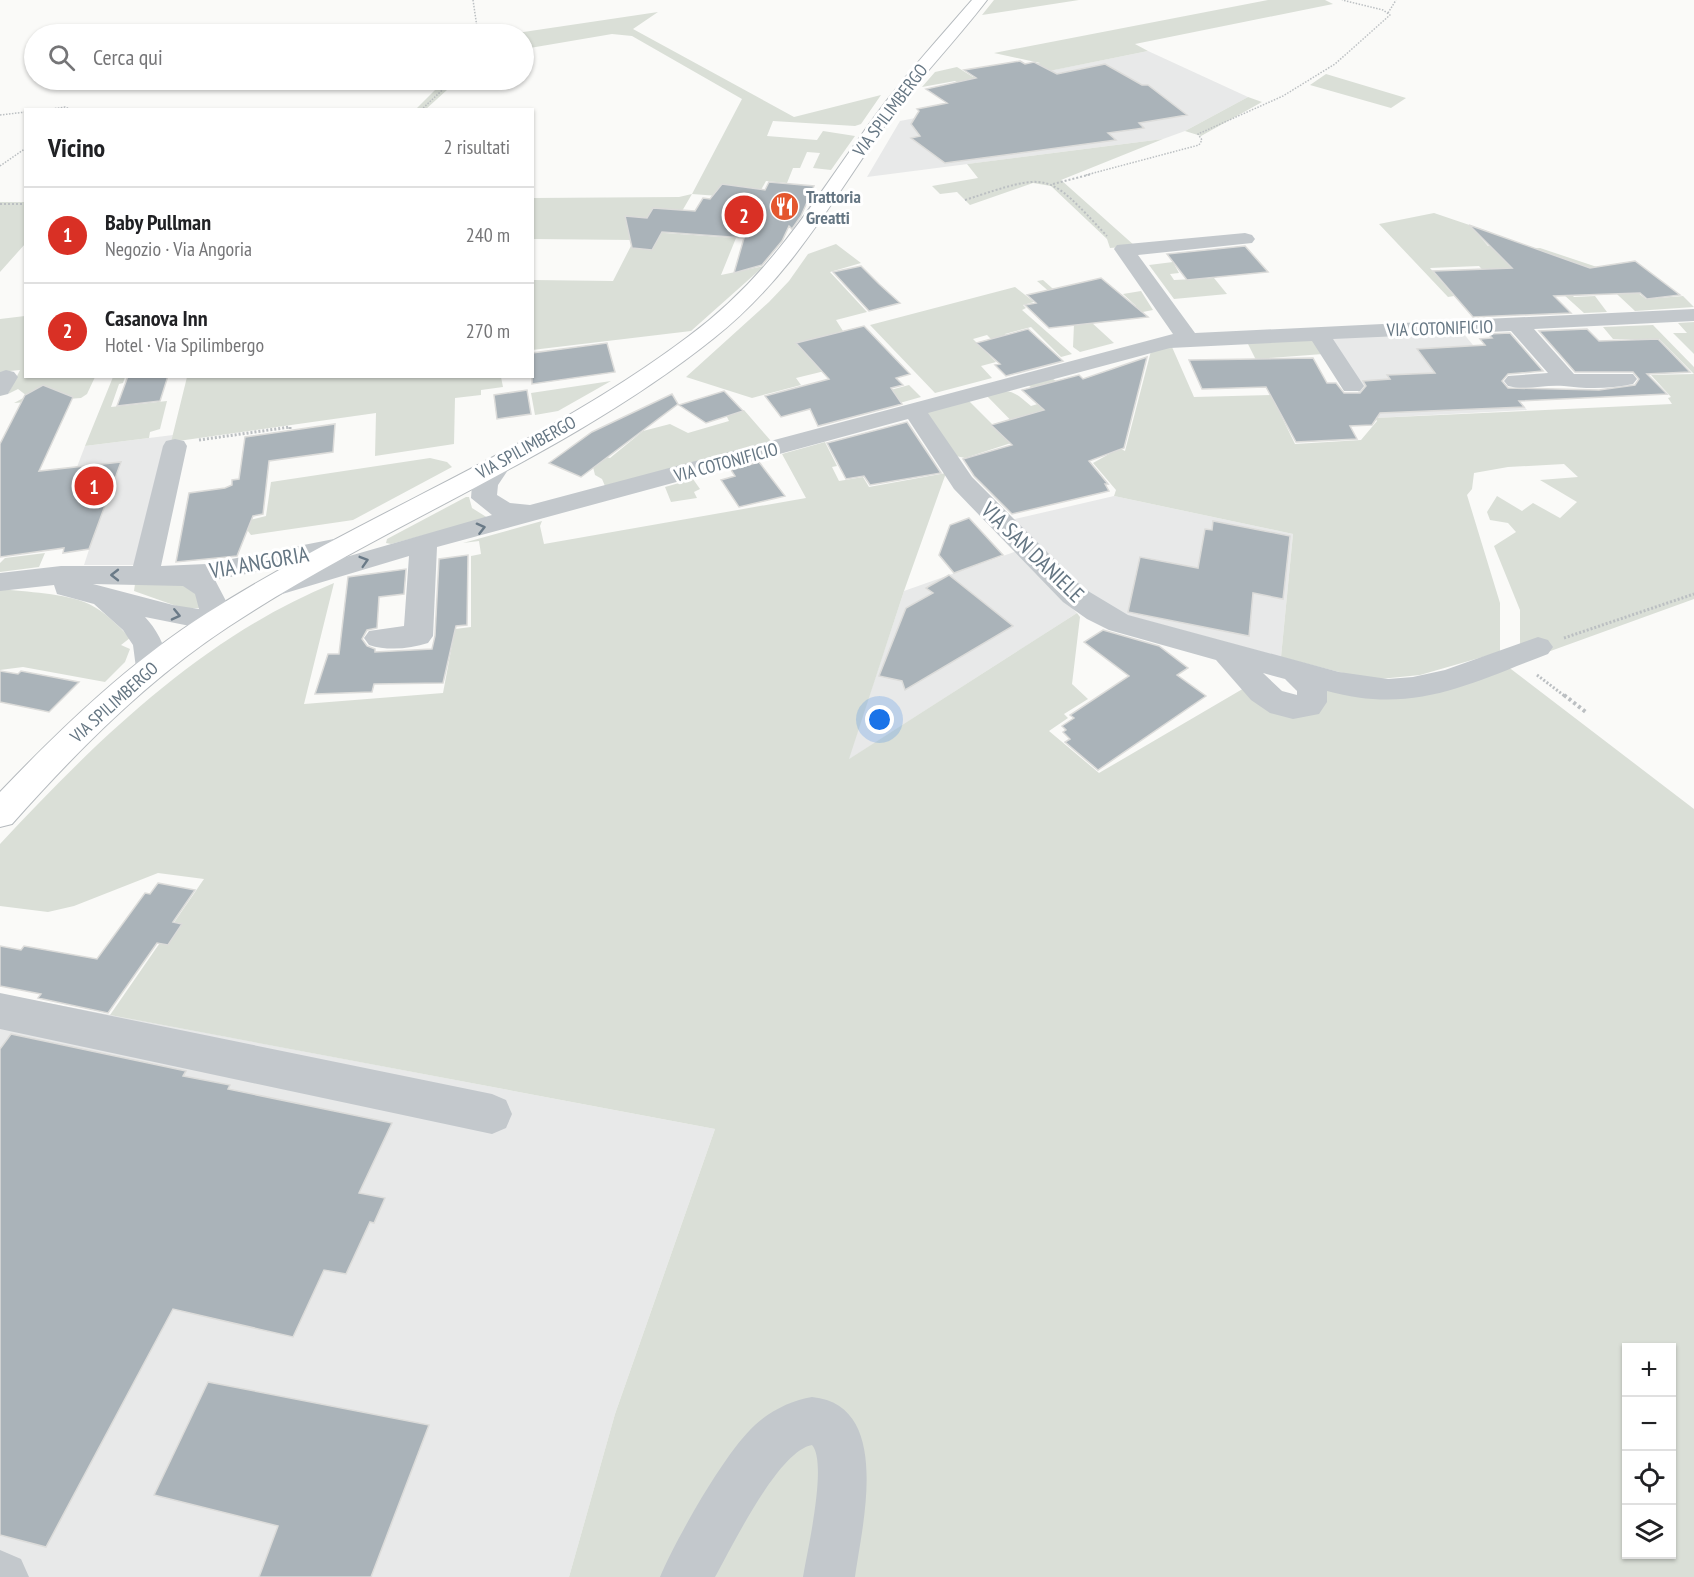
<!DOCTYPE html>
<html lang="it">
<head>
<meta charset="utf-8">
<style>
	:root { --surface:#fff; --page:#f2f2f2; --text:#202124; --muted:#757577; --line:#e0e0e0; --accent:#d93025 }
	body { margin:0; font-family:"PT Sans Narrow",sans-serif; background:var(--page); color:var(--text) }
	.controls { position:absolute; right:18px; bottom:18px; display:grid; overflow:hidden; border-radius:0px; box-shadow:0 2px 4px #0004 }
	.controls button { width:54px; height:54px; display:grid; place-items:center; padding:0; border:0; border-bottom:2px solid var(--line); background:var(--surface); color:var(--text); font:30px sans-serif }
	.you { position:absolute; left:880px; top:720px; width:21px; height:21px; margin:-15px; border:4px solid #fff; border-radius:50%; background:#1a73e8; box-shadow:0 0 0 9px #1a73e833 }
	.badge { display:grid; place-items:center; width:39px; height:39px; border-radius:50%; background:var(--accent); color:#fff; font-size:20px; font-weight:700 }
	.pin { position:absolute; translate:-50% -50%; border:3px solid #fff; box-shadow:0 2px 6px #0006 }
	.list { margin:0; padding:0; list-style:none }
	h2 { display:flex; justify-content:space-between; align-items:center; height:78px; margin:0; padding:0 24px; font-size:26px }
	h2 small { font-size:20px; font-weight:400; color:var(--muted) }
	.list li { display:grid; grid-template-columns:39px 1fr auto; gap:18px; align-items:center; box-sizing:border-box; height:96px; padding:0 24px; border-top:2px solid var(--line) }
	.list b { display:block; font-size:22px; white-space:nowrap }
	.list p { margin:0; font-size:20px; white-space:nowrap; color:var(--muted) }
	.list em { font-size:20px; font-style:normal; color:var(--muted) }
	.icon { flex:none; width:33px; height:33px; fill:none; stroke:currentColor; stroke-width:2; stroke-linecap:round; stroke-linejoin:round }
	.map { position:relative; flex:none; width:1694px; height:1577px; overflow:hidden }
	.search { position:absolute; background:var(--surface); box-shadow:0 2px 4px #0004; left:24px; top:24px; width:510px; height:66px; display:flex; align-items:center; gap:15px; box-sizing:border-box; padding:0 21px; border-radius:33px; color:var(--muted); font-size:22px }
	.panel { position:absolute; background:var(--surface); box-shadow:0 2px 4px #0004; left:24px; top:108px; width:510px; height:270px; border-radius:0px }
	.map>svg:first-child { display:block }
	.built { fill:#e8e9e9 }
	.green { fill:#dadfd7; fill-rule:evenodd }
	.building { fill:#aab3b9; stroke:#dcdcda; stroke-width:1.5 }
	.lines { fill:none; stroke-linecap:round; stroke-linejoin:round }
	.major-casing { stroke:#b5babe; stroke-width:2 }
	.path-far3 { stroke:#bbbfc2; stroke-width:1.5; stroke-dasharray:1.5 1.5; stroke-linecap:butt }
	.path-far2 { stroke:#bbbfc2; stroke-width:2; stroke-dasharray:2 2; stroke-linecap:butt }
	.path-far1 { stroke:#bbbfc2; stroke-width:3; stroke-dasharray:2 2; stroke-linecap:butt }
	.path { stroke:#bbbfc2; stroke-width:4; stroke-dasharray:3 3; stroke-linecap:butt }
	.minor { fill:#c3c8cc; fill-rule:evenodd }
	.major { fill:#fff; fill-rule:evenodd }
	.oneway { stroke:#6a7a87 }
	.labels { text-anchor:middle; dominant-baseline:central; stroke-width:6; stroke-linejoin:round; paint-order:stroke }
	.far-street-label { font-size:18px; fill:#657683; stroke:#fff }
	.far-poi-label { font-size:18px; font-weight:bold; fill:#657683; stroke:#fff; text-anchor:start }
	.street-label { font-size:22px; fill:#657683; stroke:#fff }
</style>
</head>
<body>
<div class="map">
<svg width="1694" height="1577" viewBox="0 0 1694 1577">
	<rect width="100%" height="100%" fill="#fafaf8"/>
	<path class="built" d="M1148 51 1248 97 1185 131 1163 139 867 177 900 121 1034 95 1004 80Z
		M1463 333 1527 410 1375 418 1324 338Z
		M173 435 141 565H84L98 522 54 527 85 446Z
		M1114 496 1293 534 1281 657 1115 612 1079 586 1011 520Z
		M1017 551 1077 613 848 760 904 591Z
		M0 994 715 1129 615 1414 569 1577H0Z"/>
	<path class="green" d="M994 0H1079L982 15Z
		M1268 0H1325L1333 4 1135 44 1148 51 1005 80 976 93 955 81 922 87 935 72 957 67 973 77 1040 63 994 53Z
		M658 12 633 29 794 117 881 95 861 124 855 126 773 121 767 136 817 140 823 131 855 136 831 170 813 168 820 153 807 152 800 168H793L787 183 766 181 761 190 770 200 692 194 678 218 665 233 736 238 721 275 764 266 691 331 532 350 533 280 613 281 634 240 533 239V198L679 197 692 194 742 99 632 36 612 34 524 49V34H510Z
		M1326 74 1406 98 1391 108 1310 85Z
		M445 80H458L426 109H416Z
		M1248 97 1262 102 1201 136 1185 131Z
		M1163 139 1061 180 1135 246 1110 248 1107 239 1051 186 1033 183 970 205 957 192 940 194 932 186 978 178 967 164Z
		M0 202H26L25 244 0 272Z
		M1434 213 1490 232 1477 233 1488 246 1499 245 1505 250 1540 248 1597 267 1624 282 1646 299 1683 296 1694 307 1635 311 1588 267 1546 269 1574 297 1595 296 1607 312 1584 313 1553 285 1500 289 1479 266 1430 268 1454 296 1448 297 1379 224Z
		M836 244 861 263 830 272 867 312 836 320 843 331 824 336 872 395 909 385 921 397 875 410 837 368 796 378 801 385 752 398 686 377 769 302 789 281 808 254Z
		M1173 262 1179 273 1170 274 1174 280 1214 278 1227 294 1174 299 1149 265Z
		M1043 280 1088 320 1136 306 1123 294 1141 291 1153 310 1091 322 1114 343 1080 352 1073 347 1074 324 1083 321 1037 281Z
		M1015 287 1034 302 1023 305 1026 308 1022 310 1072 354 1061 357 1031 327 1005 334 1011 340 996 344 987 335 973 339 996 362 981 366 992 378 935 393 870 325Z
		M25 316 26 376 95 377 87 394 81 398 14 403 27 396 18 389 8 394 20 370 0 372V319Z
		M1694 322V354L1673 333H1687L1678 323Z
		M1653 325 1694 367V374L1659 339H1613L1603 327Z
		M1314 339 1323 354 1269 358 1270 388 1247 342Z
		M1172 347 1194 397 1271 395 1295 444 1361 440 1377 421 1375 418 1672 404 1668 398 1671 397 1651 375 1694 374V599L1545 653 1520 646V610L1494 546 1516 532 1508 523 1490 520 1487 512 1497 496 1522 511 1533 503 1560 518 1577 502 1540 480 1578 477 1564 464 1508 467 1474 473 1472 489 1467 495 1500 603V652L1420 675 1370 680 1281 657 1293 534 1114 496 1116 490 1093 463 1109 454 1094 443 1024 434 986 395C1010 388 1012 390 1031 406L1057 398 1036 391 1027 384 1050 377 1064 386 1106 441 1125 451 1151 351Z
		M113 377H125L123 383 119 384 111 407 167 401 160 429 150 432 149 438 85 446Z
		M187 377H501L503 387 481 390V395L455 398 454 444 375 456 376 413 171 442Z
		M611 381 558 411 535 415 531 393Z
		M968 400 1011 443 965 458 956 456 925 413Z
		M744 410 771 441 605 486 602 479 595 475 593 467 605 457 610 458 643 431 670 424 688 433 729 421 726 415Z
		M825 442 837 466 832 467 839 481 863 477 869 487 946 473 904 591 849 759 1077 613 1080 617 1072 684 1088 699 1064 714 1068 718 1049 731 1099 773 1246 687 1272 712 1324 689 1507 666 1694 809V1577H569L615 1414 715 1129 110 1015 204 879 158 873 74 906 48 912 0 906V844C96 741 202 637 334 583L304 704 443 693 455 629 471 627V556L481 554 479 541 463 543 542 521 540 526 544 544 806 498 782 454ZM1626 1348H1672V1554H1626Z
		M430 458 447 462 452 467 353 520 251 535 241 522 266 516 271 482Z
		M693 479 700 489 694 492 697 498 671 502 665 487Z
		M466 497H469L472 508 488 518 391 544 386 543 387 539Z
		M45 553 39 567 0 572V563L5 558Z
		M171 582 194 588 202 608H182L134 591 135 584Z
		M0 589C26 592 65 593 89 604 105 612 118 625 130 638L121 645 130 649 125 662 105 682 23 667 0 670Z"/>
	<path class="building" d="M1020 61 1025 64 1034 62 1057 74 1105 64 1142 85H1148L1187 115 1139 123 1144 128 1108 133 1116 140 945 163 911 138 920 136 911 124 919 111 917 109 947 103 926 89 976 78 964 70Z
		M769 182 814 186 801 216 792 229 789 226 782 241 762 265 734 273 744 238 662 232 652 250 632 248 625 216 647 218 653 208 695 211 703 198 710 199 722 184 765 190Z
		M1469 225 1590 268 1635 261 1680 295 1647 299 1640 293 1554 296 1571 313 1473 317 1433 271 1512 268Z
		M1245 246 1268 272 1187 280 1167 254Z
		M861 266 879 284 900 303 869 311 833 272Z
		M1101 278 1148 317 1049 328 1025 305 1036 303 1027 295Z
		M864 326 910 374 896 378 903 385 891 388 902 404 818 426 810 409 781 417 765 396 829 379 796 343Z
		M1028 329 1063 361 1006 376 995 365 1000 364 976 343Z
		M1587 329 1599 341 1658 339 1690 372 1647 374 1667 394 1519 401 1524 407 1380 413 1372 425 1350 426 1357 439 1296 442 1266 387 1202 389 1189 360 1313 358 1327 383H1336L1344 393H1360L1366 386 1363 381 1390 379 1387 375 1435 373 1417 349 1485 345 1480 339 1492 338 1488 334 1510 333 1543 371 1508 374 1502 381 1508 388 1599 390 1635 385 1639 379 1633 372H1575L1539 331Z
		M607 343 615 372 532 384V353Z
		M1147 357 1124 448 1089 461 1108 484H1105L1109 491 1012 514 974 476 963 459 1012 445 991 425 1044 410 1022 390 1079 375 1083 379Z
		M128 376H168L160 401 117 406Z
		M43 385 73 397 39 471 121 462 89 549 63 553 64 548 0 557V444L25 395Z
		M527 390 531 414 497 419 494 395Z
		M724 391 743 411 706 423 679 405Z
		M672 394 678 404 581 477 549 463 592 432Z
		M907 422 941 473 870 485 864 476 846 479 827 443Z
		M335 424 333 452 269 461 263 514 253 516 237 556 176 562 189 493 225 488 232 485V480L239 479 245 437Z
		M759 462 785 496 739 507 721 480 735 476 731 470Z
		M969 518 1003 555 954 573 939 555 950 525Z
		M1213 521 1290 536 1283 599 1253 593 1249 636 1128 612 1140 557 1198 568 1205 529 1212 530Z
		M468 555 467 625 456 626 443 683 374 684 372 692 315 694 328 654H339L348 577 406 569 404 594 379 597 377 628 367 630 362 639 367 646 375 649V652L432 649 435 636 439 559Z
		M949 575 1013 626 905 690 902 681 879 676 906 608 933 593 926 588Z
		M1103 630 1159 646 1188 668 1177 675 1206 696 1098 770 1065 742 1070 739 1063 732 1066 730 1062 726 1074 718 1070 715 1129 676 1084 642Z
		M0 671 18 674 21 671 79 682 49 712 0 702Z
		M158 883 195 890 173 922 182 924 168 945 157 943 108 1013 38 998 41 994 0 986V946L21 950 24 946 97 959 145 893 150 894Z
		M11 1034 186 1071 183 1076 230 1085 228 1089 392 1123 359 1193 385 1198 374 1223 370 1222 346 1274 324 1270 293 1337 173 1309 46 1547 0 1535V1049Z
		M208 1382 429 1425 371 1577H259L278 1526 154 1495Z"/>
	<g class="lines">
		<defs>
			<path id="major" d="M972 0H987C955 42 919 78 888 121 833 199 791 277 714 338 567 456 385 523 228 627 146 681 77 751 12 824L0 827V792C63 726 130 662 207 613 364 513 541 448 689 336 776 271 815 197 878 112 907 73 940 37 972 0Z"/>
		</defs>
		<use href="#major" class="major-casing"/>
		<path class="path-far3" d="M473 0 478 34
			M1388 13 1396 0
			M46 110 65 107 72 110
			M421 110 453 80
			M0 115 26 112
			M0 166 26 148
			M1086 175 1199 145 1202 140 1198 134 1283 96 1335 64 1390 15 1383 10 1342 0"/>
		<path class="path-far2" d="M1053 184 1092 174
			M965 200C1051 172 1046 171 1107 236
			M0 204H26"/>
		<path class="path-far1" d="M199 440 290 427V430
			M1564 638 1694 594
			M1537 675 1566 697"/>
		<path class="path" d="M1564 695 1587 713"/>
		<path class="minor" d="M1245 233 1252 235 1255 239 1252 243 1138 255 1195 333 1694 309V321L1534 329 1574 374H1633L1637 379 1633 384C1611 389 1586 389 1564 386 1545 384 1526 391 1508 386L1504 381 1508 376 1548 373 1511 331 1333 339 1364 386 1360 391H1344L1312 341 1170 348 928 413 972 477 1083 588 1128 615 1339 672 1388 679 1413 677 1445 670 1538 637 1548 640 1553 647 1548 654C1469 684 1414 715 1327 691V702L1319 714 1293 719 1270 713 1251 700 1216 660 1109 630 1087 619 1063 602 954 489 908 419 437 547 433 636 428 643C410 649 387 651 369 645L364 638 369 631 404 626 409 556 269 598 259 596 255 589 259 582 492 515 471 498 472 485 490 459 499 456 508 459 512 464 498 485 497 495 510 503 530 505 1173 334 1114 249 1117 245ZM1263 673 1285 679 1297 691V695L1282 691Z
			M6 370 14 372 18 377 8 394 0 396V372Z
			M175 439 184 441 187 446 161 566 206 564 334 539 344 542 348 548 344 554 334 557 215 580 226 601 229 621 225 628 215 631 145 617C159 632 173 657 162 676L151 679 140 676 136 668 133 645 123 630 94 604 57 594 54 585 0 591V573L61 566H133L163 446 166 441ZM93 584 183 586 195 594 199 609 173 605Z
			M0 993 492 1094 506 1100 512 1114 506 1128 492 1134 0 1029Z
			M812 1397C893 1405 862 1525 855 1577H803C807 1552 828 1463 812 1445 778 1451 732 1547 715 1577H660C676 1539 725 1452 755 1425 770 1411 792 1400 812 1397Z
			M0 1550 21 1559 29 1577H0Z"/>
		<use href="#major" class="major"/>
	</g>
	<defs><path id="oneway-chevron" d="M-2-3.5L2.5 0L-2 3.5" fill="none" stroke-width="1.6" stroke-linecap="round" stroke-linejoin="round" transform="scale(1.5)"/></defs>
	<g class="oneway">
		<use href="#oneway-chevron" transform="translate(481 528) rotate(-14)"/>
		<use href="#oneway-chevron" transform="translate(364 561) rotate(-17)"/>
		<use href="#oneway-chevron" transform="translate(115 575) rotate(-180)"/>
		<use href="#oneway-chevron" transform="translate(176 615) rotate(13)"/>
	</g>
	<defs>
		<symbol id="restaurant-disc" viewBox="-11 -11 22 22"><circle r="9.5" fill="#e4572e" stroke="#fff"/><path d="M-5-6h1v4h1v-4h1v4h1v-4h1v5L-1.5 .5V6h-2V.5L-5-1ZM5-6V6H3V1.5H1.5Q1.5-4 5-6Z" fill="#fff"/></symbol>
	</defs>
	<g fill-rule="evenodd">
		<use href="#restaurant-disc" x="768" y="190" width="33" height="33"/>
	</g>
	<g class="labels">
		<g class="far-street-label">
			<text transform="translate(890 110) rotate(-53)">VIA SPILIMBERGO</text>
			<text transform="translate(1440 328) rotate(-2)">VIA COTONIFICIO</text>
			<text transform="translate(526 447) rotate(-29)">VIA SPILIMBERGO</text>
			<text transform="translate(726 462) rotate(-15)">VIA COTONIFICIO</text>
			<text transform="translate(114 702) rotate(-42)">VIA SPILIMBERGO</text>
		</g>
		<g class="far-poi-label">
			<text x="806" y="196">Trattoria<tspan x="806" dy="21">Greatti</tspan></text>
		</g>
		<g class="street-label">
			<text transform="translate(1033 552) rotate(44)">VIA SAN DANIELE</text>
			<text transform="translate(259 562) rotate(-10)">VIA ANGORIA</text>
		</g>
	</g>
</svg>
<div class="controls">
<button>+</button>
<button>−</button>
<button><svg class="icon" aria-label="locate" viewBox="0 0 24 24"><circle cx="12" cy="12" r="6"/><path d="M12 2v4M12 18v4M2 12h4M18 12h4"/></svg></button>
<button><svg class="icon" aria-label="layers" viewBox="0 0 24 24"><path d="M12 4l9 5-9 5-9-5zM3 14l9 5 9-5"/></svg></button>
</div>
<div class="you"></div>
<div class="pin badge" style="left:94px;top:486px">1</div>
<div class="pin badge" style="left:744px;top:215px">2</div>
<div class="search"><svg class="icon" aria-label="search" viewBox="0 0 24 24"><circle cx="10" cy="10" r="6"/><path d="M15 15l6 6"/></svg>Cerca qui</div>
<section class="panel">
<h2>Vicino<small>2 risultati</small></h2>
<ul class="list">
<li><span class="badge">1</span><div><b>Baby Pullman</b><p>Negozio · Via Angoria</p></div><em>240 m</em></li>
<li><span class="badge">2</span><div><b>Casanova Inn</b><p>Hotel · Via Spilimbergo</p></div><em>270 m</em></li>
</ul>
</section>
</div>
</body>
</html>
